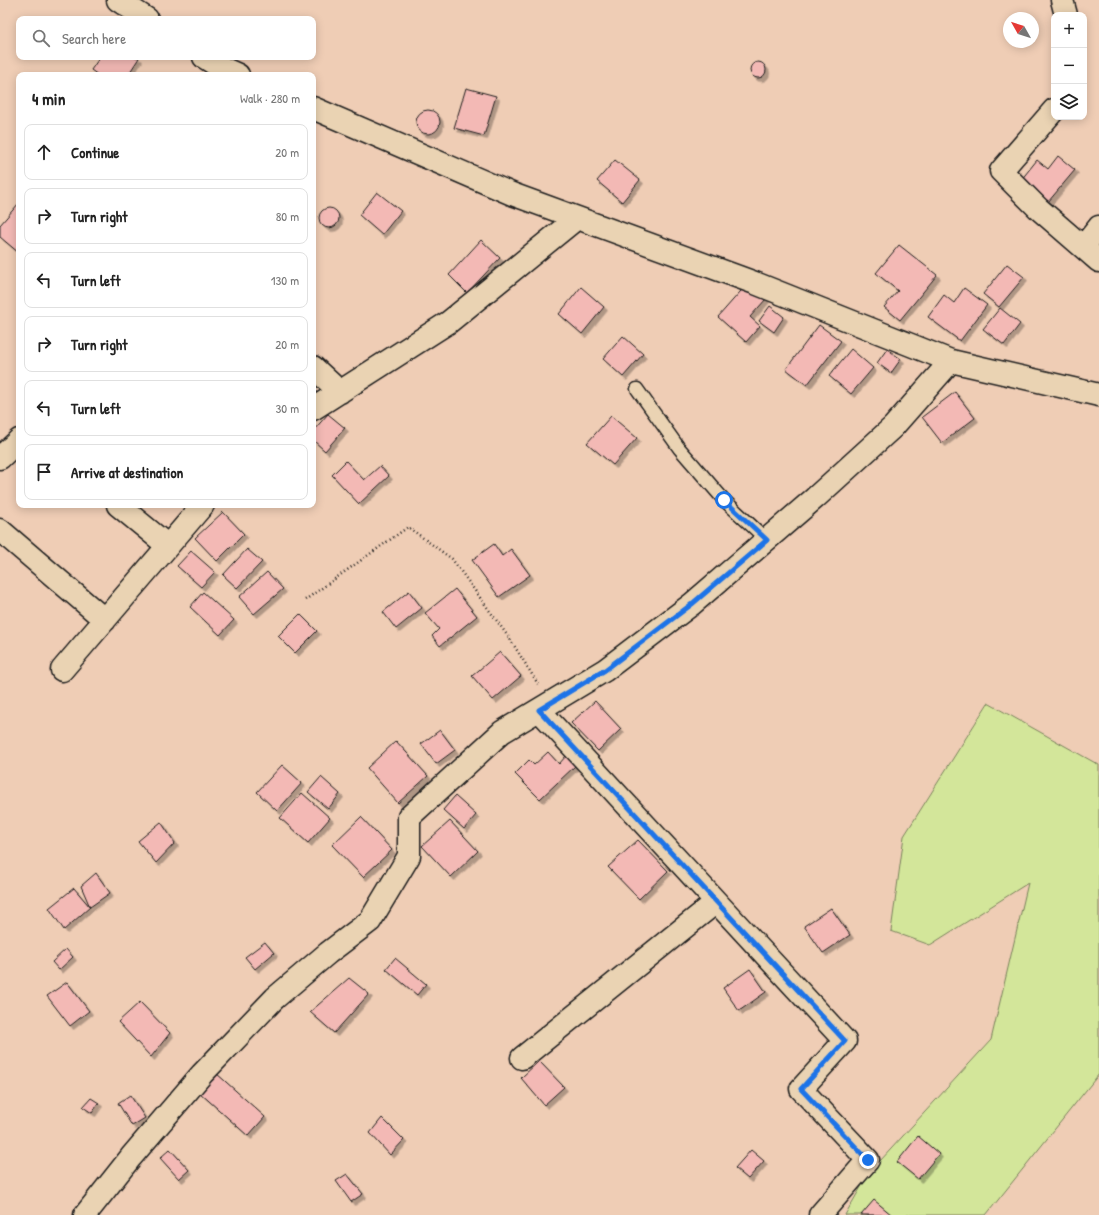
<!DOCTYPE html>
<html lang="en">
<head>
<meta charset="utf-8">
<style>
	:root { --surface:#fff; --page:#f6f6f6; --text:#222; --muted:#767676; --line:#e0e0e0 }
	body { margin:0; font-family:"Patrick Hand",sans-serif; background:var(--page); color:var(--text) }
	.controls { position:absolute; right:12px; top:12px; display:grid; overflow:hidden; border-radius:8px; box-shadow:0 2px 10px #0003 }
	.controls button { width:36px; height:36px; display:grid; place-items:center; padding:0; border:0; border-bottom:1px solid var(--line); background:var(--surface); color:var(--text); font:20px sans-serif }
	.compass { position:absolute; left:1003px; top:12px; width:36px; height:36px; border-radius:50%; background:var(--surface); box-shadow:0 2px 10px #0003; rotate:309deg }
	.stop { position:absolute; width:12px; height:12px; margin:-9px; border:3px solid #1a73e8; border-radius:50%; background:#fff }
	.stop.end { background:#1a73e8; border-color:#fff; box-shadow:0 1px 4px #0008 }
	.list { margin:0; padding:0; list-style:none }
	h2 { display:flex; justify-content:space-between; align-items:center; height:52px; margin:0; padding:0 16px; font-size:17px }
	h2 small { font-size:13px; font-weight:400; color:var(--muted) }
	.list li { display:grid; grid-template-columns:26px 1fr auto; gap:12px; align-items:center; box-sizing:border-box; height:56px; margin:0 8px 8px; padding:0 8px; border:1px solid var(--line); border-radius:8px }
	.list b { display:block; font-size:15px; white-space:nowrap }
	.list em { font-size:13px; font-style:normal; color:var(--muted) }
	.icon { flex:none; width:22px; height:22px; fill:none; stroke:currentColor; stroke-width:2; stroke-linecap:round; stroke-linejoin:round }
	.map { position:relative; flex:none; width:1099px; height:1215px; overflow:hidden }
	.search { position:absolute; background:var(--surface); box-shadow:0 2px 10px #0003; left:16px; top:16px; width:300px; height:44px; display:flex; align-items:center; gap:10px; box-sizing:border-box; padding:0 14px; border-radius:8px; color:var(--muted); font-size:15px }
	.panel { position:absolute; background:var(--surface); box-shadow:0 2px 10px #0003; left:16px; top:72px; width:300px; height:436px; border-radius:8px }
	.map>svg:first-child { display:block }
	.green { fill:#d3e69a; stroke:#78815b }
	.building { fill:#f3b9b5; stroke:#1c1c1c; filter:url(#shadow) }
	.lines { fill:none; stroke-linecap:round; stroke-linejoin:round }
	.lane-casing { stroke:#1c1c1c; stroke-width:15 }
	.street-casing { stroke:#1c1c1c; stroke-width:25 }
	.path { stroke:#1c1c1c; stroke-width:2.5; stroke-dasharray:1 3; stroke-linecap:butt }
	.lane { stroke:#ead3b3; stroke-width:12 }
	.street { stroke:#ead3b3; stroke-width:22 }
	.route { stroke:#1a73e8; stroke-width:5 }
</style>
</head>
<body>
<div class="map">
<svg width="1099" height="1215" viewBox="0 0 1099 1215">
	<defs>
		<filter id="shadow"><feDropShadow dx="3.5" dy="3.5" stdDeviation="0" flood-color="#0004"/></filter>
	</defs>
	<rect width="100%" height="100%" fill="#efcdb5"/>
	<filter id="ink" filterUnits="userSpaceOnUse"><feTurbulence type="fractalNoise" baseFrequency=".025" numOctaves="2"/><feDisplacementMap in="SourceGraphic" scale="8" xChannelSelector="R" yChannelSelector="G"/><feConvolveMatrix kernelMatrix="1 2 1 2 8 2 1 2 1" color-interpolation-filters="sRGB"/></filter>
	<g filter="url(#ink)">
		<path class="green" d="M988 703 1099 765V1074L986 1215H845L869 1173 991 1040 1028 883 930 945 891 931 904 836Z"/>
		<path class="building" d="M100 57H137L139 58 128 75H98L91 70Z
			M750 70a8 8 0 1 1 16 0a8 8 0 1 1-16 0Z
			M466 88 496 96 484 136 454 128Z
			M416 122a12 12 0 1 1 24 0a12 12 0 1 1-24 0Z
			M1058 156 1075 170 1048 202 1021 180 1037 160 1048 169Z
			M615 160 640 180 622 202 597 181Z
			M377 192 401 211 382 235 359 215Z
			M19 203V253L0 237V225Z
			M319 218a10 10 0 1 1 20 0a10 10 0 1 1-20 0Z
			M481 240 500 258 467 293 449 275Z
			M899 245 937 275 900 320 884 307 898 291 876 273Z
			M1007 264 1024 277 999 307 983 294Z
			M748 283 766 299 750 317 760 326 746 342 718 317Z
			M581 287 604 307 582 334 559 314Z
			M964 288 987 305 960 341 928 317 944 295 954 303Z
			M770 306 784 317 774 332 759 321Z
			M1000 308 1020 324 1004 345 983 329Z
			M819 325 841 341 807 385 786 369Z
			M623 336 643 354 623 377 603 359Z
			M851 349 873 368 851 394 829 376Z
			M887 349 901 359 891 373 877 363Z
			M955 392 975 418 942 443 922 417Z
			M328 414 345 428 325 451 313 440V431Z
			M611 416 637 438 613 465 587 443Z
			M346 461 364 480 380 466 389 476 359 504 332 475Z
			M223 512 244 534 217 561 195 538Z
			M494 544 502 556 511 549 530 575 499 597 472 560Z
			M247 549 262 562 237 588 223 575Z
			M191 551 215 572 201 587 177 566Z
			M267 572 283 589 254 614 239 597Z
			M455 589 477 616 440 646 432 636 439 629 425 613Z
			M409 591 422 608 396 629 383 612Z
			M203 592 234 620 220 635 190 607Z
			M300 614 317 631 295 653 278 636Z
			M500 652 521 676 493 700 472 676Z
			M595 701 621 729 598 751 571 723Z
			M440 730 455 750 436 764 421 744Z
			M396 741 428 776 398 803 367 768Z
			M548 752 559 764 566 756 575 766 540 799 515 774 529 760 534 765Z
			M282 765 302 783 277 811 257 792Z
			M321 777 340 794 328 809 308 792Z
			M302 793 330 818 308 843 280 818Z
			M455 796 476 815 464 829 443 810Z
			M361 817 392 850 363 877 332 845Z
			M450 821 478 851 451 877 422 846Z
			M161 822 175 843 156 863 138 841Z
			M638 840 668 871 639 899 608 867Z
			M96 873 110 893 90 907 81 886Z
			M74 888 90 907 64 930 49 908Z
			M831 908 850 935 823 953 804 926Z
			M265 942 274 953 255 969 245 957Z
			M66 949 73 957 59 970 52 962Z
			M395 958 426 984 417 995 386 969Z
			M750 969 766 992 739 1011 723 988Z
			M349 978 369 994 334 1033 310 1012Z
			M67 982 89 1011 70 1026 47 996Z
			M140 1002 170 1033 151 1057 118 1022Z
			M539 1061 564 1087 544 1105 521 1078Z
			M216 1073 265 1117 248 1136 199 1092Z
			M130 1095 145 1118 132 1126 118 1103Z
			M91 1098 99 1103 92 1113 83 1107Z
			M382 1118 404 1140 390 1155 370 1133Z
			M918 1136 939 1154 918 1179 897 1162Z
			M170 1149 189 1170 179 1179 160 1158Z
			M751 1150 764 1161 748 1179 735 1168Z
			M347 1174 363 1194 351 1202 336 1181Z
			M874 1200 892 1215H861Z"/>
		<g class="lines">
			<defs>
				<path id="lane" d="M637 389 679 448 724 500 767 540"/>
				<path id="street" d="M118 0 147 19
					M1062 0 1066 15
					M204 57 218 66 238 75
					M313 108 512 194 755 283 951 361 1099 395
					M1054 110 1001 171 1039 209 1099 261
					M1083 247 1099 227
					M313 367 340 392
					M313 409 449 322 577 218
					M0 458 19 440
					M118 505 168 546
					M0 530 105 620
					M62 670 203 505
					M539 710 845 1041 801 1089 868 1160 820 1215
					M522 1058 716 902
					M85 1215 131 1157 202 1074 275 998 328 953 370 921 409 856V817L502 732 605 670 692 604 815 498 893 427 951 361"/>
			</defs>
			<use href="#lane" class="lane-casing"/>
			<use href="#street" class="street-casing"/>
			<path class="path" d="M305 600 408 527 452 559 510 639 538 684"/>
			<use href="#lane" class="lane"/>
			<use href="#street" class="street"/>
		</g>
	</g>
	<g class="lines" filter="url(#ink)">
		<path class="route" d="M724 500 767 540 692 604 605 670 539 710 845 1041 801 1089 868 1160"/>
	</g>
</svg>
<div class="controls">
<button>+</button>
<button>−</button>
<button><svg class="icon" aria-label="layers" viewBox="0 0 24 24"><path d="M12 4l9 5-9 5-9-5zM3 14l9 5 9-5"/></svg></button>
</div>
<svg class="compass" viewBox="-18 -18 36 36"><path d="M0-13l5 13h-10z" fill="#e53935"/><path d="M0 13l5-13h-10z" fill="#767676"/></svg>
<div class="stop" style="left:724px;top:500px"></div>
<div class="stop end" style="left:868px;top:1160px"></div>
<div class="search"><svg class="icon" aria-label="search" viewBox="0 0 24 24"><circle cx="10" cy="10" r="6"/><path d="M15 15l6 6"/></svg>Search here</div>
<section class="panel">
<h2>4 min<small>Walk · 280 m</small></h2>
<ul class="list">
<li><svg class="icon" aria-label="ahead" viewBox="0 0 24 24"><path d="M12 20V5M6 11l6-6 6 6"/></svg><div><b>Continue</b></div><em>20 m</em></li>
<li><svg class="icon" aria-label="right" viewBox="0 0 24 24"><path d="M7 20v-9h11M14 6l5 5-5 5"/></svg><div><b>Turn right</b></div><em>80 m</em></li>
<li><svg class="icon" aria-label="left" viewBox="0 0 24 24"><path d="M17 20v-9H6M10 6l-5 5 5 5"/></svg><div><b>Turn left</b></div><em>130 m</em></li>
<li><svg class="icon" aria-label="right" viewBox="0 0 24 24"><path d="M7 20v-9h11M14 6l5 5-5 5"/></svg><div><b>Turn right</b></div><em>20 m</em></li>
<li><svg class="icon" aria-label="left" viewBox="0 0 24 24"><path d="M17 20v-9H6M10 6l-5 5 5 5"/></svg><div><b>Turn left</b></div><em>30 m</em></li>
<li><svg class="icon" aria-label="arrive" viewBox="0 0 24 24"><path d="M6 21V4h12l-3 4 3 4H6"/></svg><div><b>Arrive at destination</b></div></li>
</ul>
</section>
</div>
</body>
</html>
